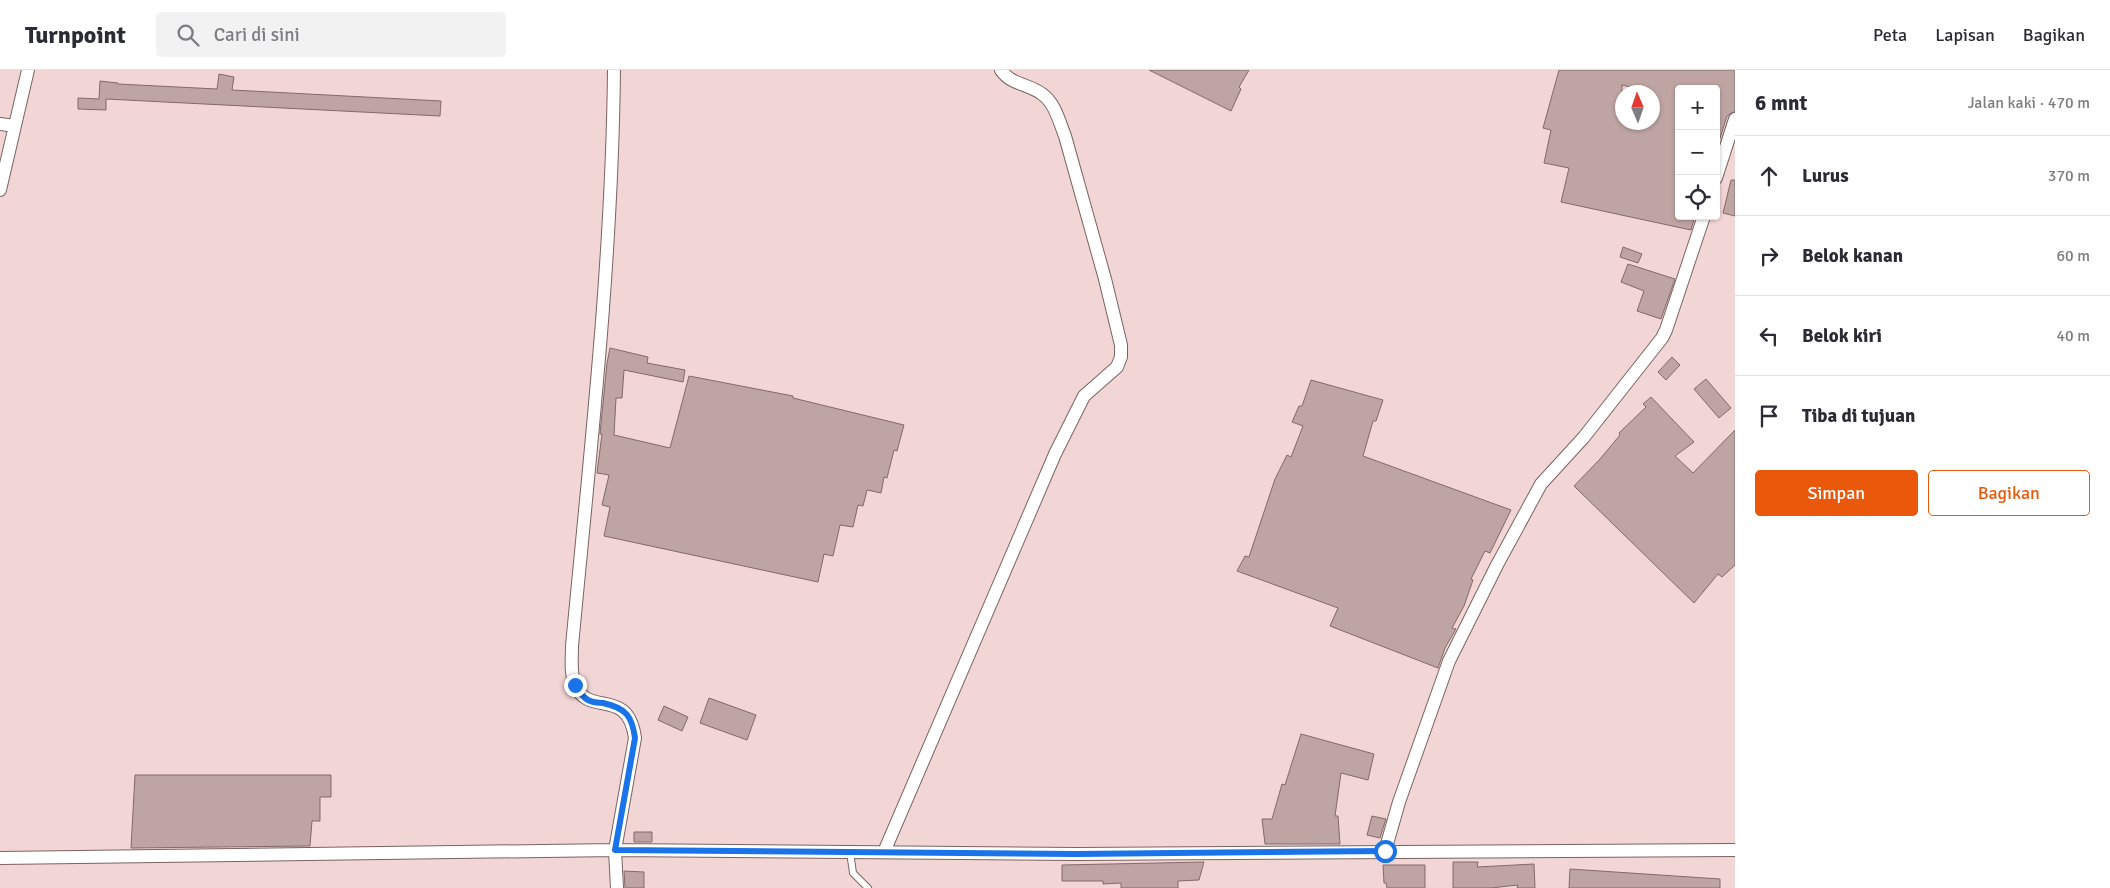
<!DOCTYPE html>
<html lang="id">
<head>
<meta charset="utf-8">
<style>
	:root { --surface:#fff; --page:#f2f2f3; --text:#2b2b33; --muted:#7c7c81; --line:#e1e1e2; --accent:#ea580c }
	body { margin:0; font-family:Signika,sans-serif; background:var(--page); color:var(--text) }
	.controls { position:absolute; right:15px; top:15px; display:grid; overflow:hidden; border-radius:5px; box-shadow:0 1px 4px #0004 }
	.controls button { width:45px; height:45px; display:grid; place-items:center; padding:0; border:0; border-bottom:1px solid var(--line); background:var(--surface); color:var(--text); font:25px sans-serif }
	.compass { position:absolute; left:1615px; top:15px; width:45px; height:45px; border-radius:50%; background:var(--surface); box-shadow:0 1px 4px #0004; rotate:358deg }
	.stop { position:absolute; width:15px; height:15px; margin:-11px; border:4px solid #1a73e8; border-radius:50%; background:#fff }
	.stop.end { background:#1a73e8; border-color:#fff; box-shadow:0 1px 5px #0008 }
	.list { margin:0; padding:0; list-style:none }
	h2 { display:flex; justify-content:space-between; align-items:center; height:65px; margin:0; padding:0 20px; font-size:21px }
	h2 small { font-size:16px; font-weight:400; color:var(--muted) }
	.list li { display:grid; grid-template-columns:32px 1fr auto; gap:15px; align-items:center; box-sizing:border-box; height:80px; padding:0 20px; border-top:1px solid var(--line) }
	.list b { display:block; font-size:19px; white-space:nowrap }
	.list em { font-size:16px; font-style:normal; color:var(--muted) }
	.actions { display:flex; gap:10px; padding:15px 20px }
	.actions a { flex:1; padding:11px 0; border:1px solid var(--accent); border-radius:5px; text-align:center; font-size:18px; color:var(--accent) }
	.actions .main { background:var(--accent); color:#fff }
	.icon { flex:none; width:28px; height:28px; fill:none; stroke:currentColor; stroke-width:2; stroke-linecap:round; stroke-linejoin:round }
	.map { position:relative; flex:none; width:1735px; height:818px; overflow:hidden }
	header { display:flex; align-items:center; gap:30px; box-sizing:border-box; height:70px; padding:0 25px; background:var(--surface); border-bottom:1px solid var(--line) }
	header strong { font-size:24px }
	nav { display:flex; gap:28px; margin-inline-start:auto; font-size:18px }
	.search { width:350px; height:45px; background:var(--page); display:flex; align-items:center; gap:12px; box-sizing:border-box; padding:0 18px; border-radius:5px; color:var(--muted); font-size:19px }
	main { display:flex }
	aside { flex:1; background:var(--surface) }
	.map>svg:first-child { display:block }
	.building { fill:#bea4a3; stroke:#826a69; fill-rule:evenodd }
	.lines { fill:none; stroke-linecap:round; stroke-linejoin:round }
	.service-casing { stroke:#7b6362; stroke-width:8 }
	.minor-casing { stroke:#7b6362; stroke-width:14 }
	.service { stroke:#fff; stroke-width:6 }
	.minor { stroke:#fff; stroke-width:12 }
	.route { stroke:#1a73e8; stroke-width:6 }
</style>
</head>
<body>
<header>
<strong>Turnpoint</strong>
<div class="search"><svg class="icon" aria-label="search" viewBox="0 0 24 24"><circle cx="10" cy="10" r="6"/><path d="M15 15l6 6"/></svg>Cari di sini</div>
<nav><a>Peta</a><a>Lapisan</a><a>Bagikan</a></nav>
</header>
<main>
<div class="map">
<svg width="1735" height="818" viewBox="0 0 1735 818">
	<rect width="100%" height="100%" fill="#f2d6d5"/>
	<path class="building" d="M1149 0H1249L1239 17 1241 19 1231 41Z
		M1559 0H1735V41L1727 46 1716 81V19H1679V146H1695L1691 160 1561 132 1569 98 1544 93 1551 60 1543 58ZM1622 15 1652 22V52H1622Z
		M219 4 234 7 232 20 441 31 440 46 106 29V40L78 39V28L99 29 100 11 118 13V14L217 19Z
		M1731 110H1735V146L1723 143Z
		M1623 177 1642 184 1638 193 1620 187Z
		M1628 194 1675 209 1661 249 1637 241 1644 221 1621 212Z
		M610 278 648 287 647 293 685 300 683 312 624 300 622 328H616L614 365 670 378 689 306 793 326V328L904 355 897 381 894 380 887 408 884 407 881 423 867 420 863 436 858 435 853 457 840 455 833 486 824 484 818 512 604 466 610 437 602 435 609 405 597 403 602 364H600L607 293Z
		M1672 287 1680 295 1666 310 1658 302Z
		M1706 309 1731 338 1719 348 1694 319Z
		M1311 310 1383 330 1376 351H1373L1363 386 1511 440 1490 483 1485 481 1471 509 1473 510 1464 536 1452 558 1456 559 1445 578 1438 598 1330 556 1338 538 1237 501 1245 486 1249 487 1275 409 1287 385 1291 387 1303 356 1292 352 1299 336H1302Z
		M1651 327 1694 372 1675 386 1693 403 1735 360V495L1722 507 1718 504 1694 533 1574 416 1600 389 1620 365 1619 363 1646 337 1643 334Z
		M709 628 756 645 747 670 700 653Z
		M664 636 688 647 682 661 658 650Z
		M1301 664 1374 684 1368 710 1341 703 1335 746H1338L1340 774H1265L1262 749H1272L1282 714 1285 715Z
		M135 705H331V727H320V751H312L310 776 131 778Z
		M1372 746 1386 749 1380 768 1367 765Z
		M634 762H652V772H634Z
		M1204 792 1199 810 1178 811V818H1121V813L1103 814V811H1062V795Z
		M1453 792H1478L1477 797 1534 794 1535 818H1517L1518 815 1491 818H1453Z
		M1383 795H1425V818H1387L1386 813H1384Z
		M1570 799 1720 809V818H1569Z
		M624 801 644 802V818H625Z"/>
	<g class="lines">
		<defs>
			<path id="service" d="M850 782 853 803 868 818"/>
			<path id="minor" d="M614 0C612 193 590 384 572 576 572 589 570 603 575 615 589 648 628 616 635 668L615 780 617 818
				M0 54 15 56
				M1716 108 1735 49
				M0 120 28 0
				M1385 781 1399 732 1449 591 1497 495 1541 414 1584 367 1662 268 1666 260 1704 146
				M884 782 1055 384 1084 326 1117 297 1121 287V275L1105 209 1065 66C1059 51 1055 33 1042 24 1029 14 1011 15 1001 0
				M0 788 615 780 1076 784 1735 780"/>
		</defs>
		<use href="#service" class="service-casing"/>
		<use href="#minor" class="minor-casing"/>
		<use href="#service" class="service"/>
		<use href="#minor" class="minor"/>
	</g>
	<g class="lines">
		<path class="route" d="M575 615C578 620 582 627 588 630 592 632 598 633 603 633 626 638 632 646 635 668L615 780 1076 784 1385 781"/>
	</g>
</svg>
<div class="controls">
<button>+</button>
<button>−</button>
<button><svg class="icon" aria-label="locate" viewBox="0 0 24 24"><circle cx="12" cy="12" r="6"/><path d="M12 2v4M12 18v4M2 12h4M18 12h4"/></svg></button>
</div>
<svg class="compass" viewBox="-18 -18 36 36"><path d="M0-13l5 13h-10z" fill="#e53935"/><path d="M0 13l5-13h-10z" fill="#7c7c81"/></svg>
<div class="stop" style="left:1385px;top:781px"></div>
<div class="stop end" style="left:575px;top:615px"></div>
</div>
<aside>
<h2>6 mnt<small>Jalan kaki · 470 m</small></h2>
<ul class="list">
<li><svg class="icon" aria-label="ahead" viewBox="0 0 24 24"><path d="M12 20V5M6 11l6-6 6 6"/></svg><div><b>Lurus</b></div><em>370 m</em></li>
<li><svg class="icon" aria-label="right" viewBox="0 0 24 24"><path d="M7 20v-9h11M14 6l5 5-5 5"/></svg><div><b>Belok kanan</b></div><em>60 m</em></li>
<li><svg class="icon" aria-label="left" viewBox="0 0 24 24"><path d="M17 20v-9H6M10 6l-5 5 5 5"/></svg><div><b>Belok kiri</b></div><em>40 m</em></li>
<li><svg class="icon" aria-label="arrive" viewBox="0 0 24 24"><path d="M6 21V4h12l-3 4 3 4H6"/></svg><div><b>Tiba di tujuan</b></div></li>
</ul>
<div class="actions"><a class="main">Simpan</a><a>Bagikan</a></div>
</aside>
</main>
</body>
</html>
